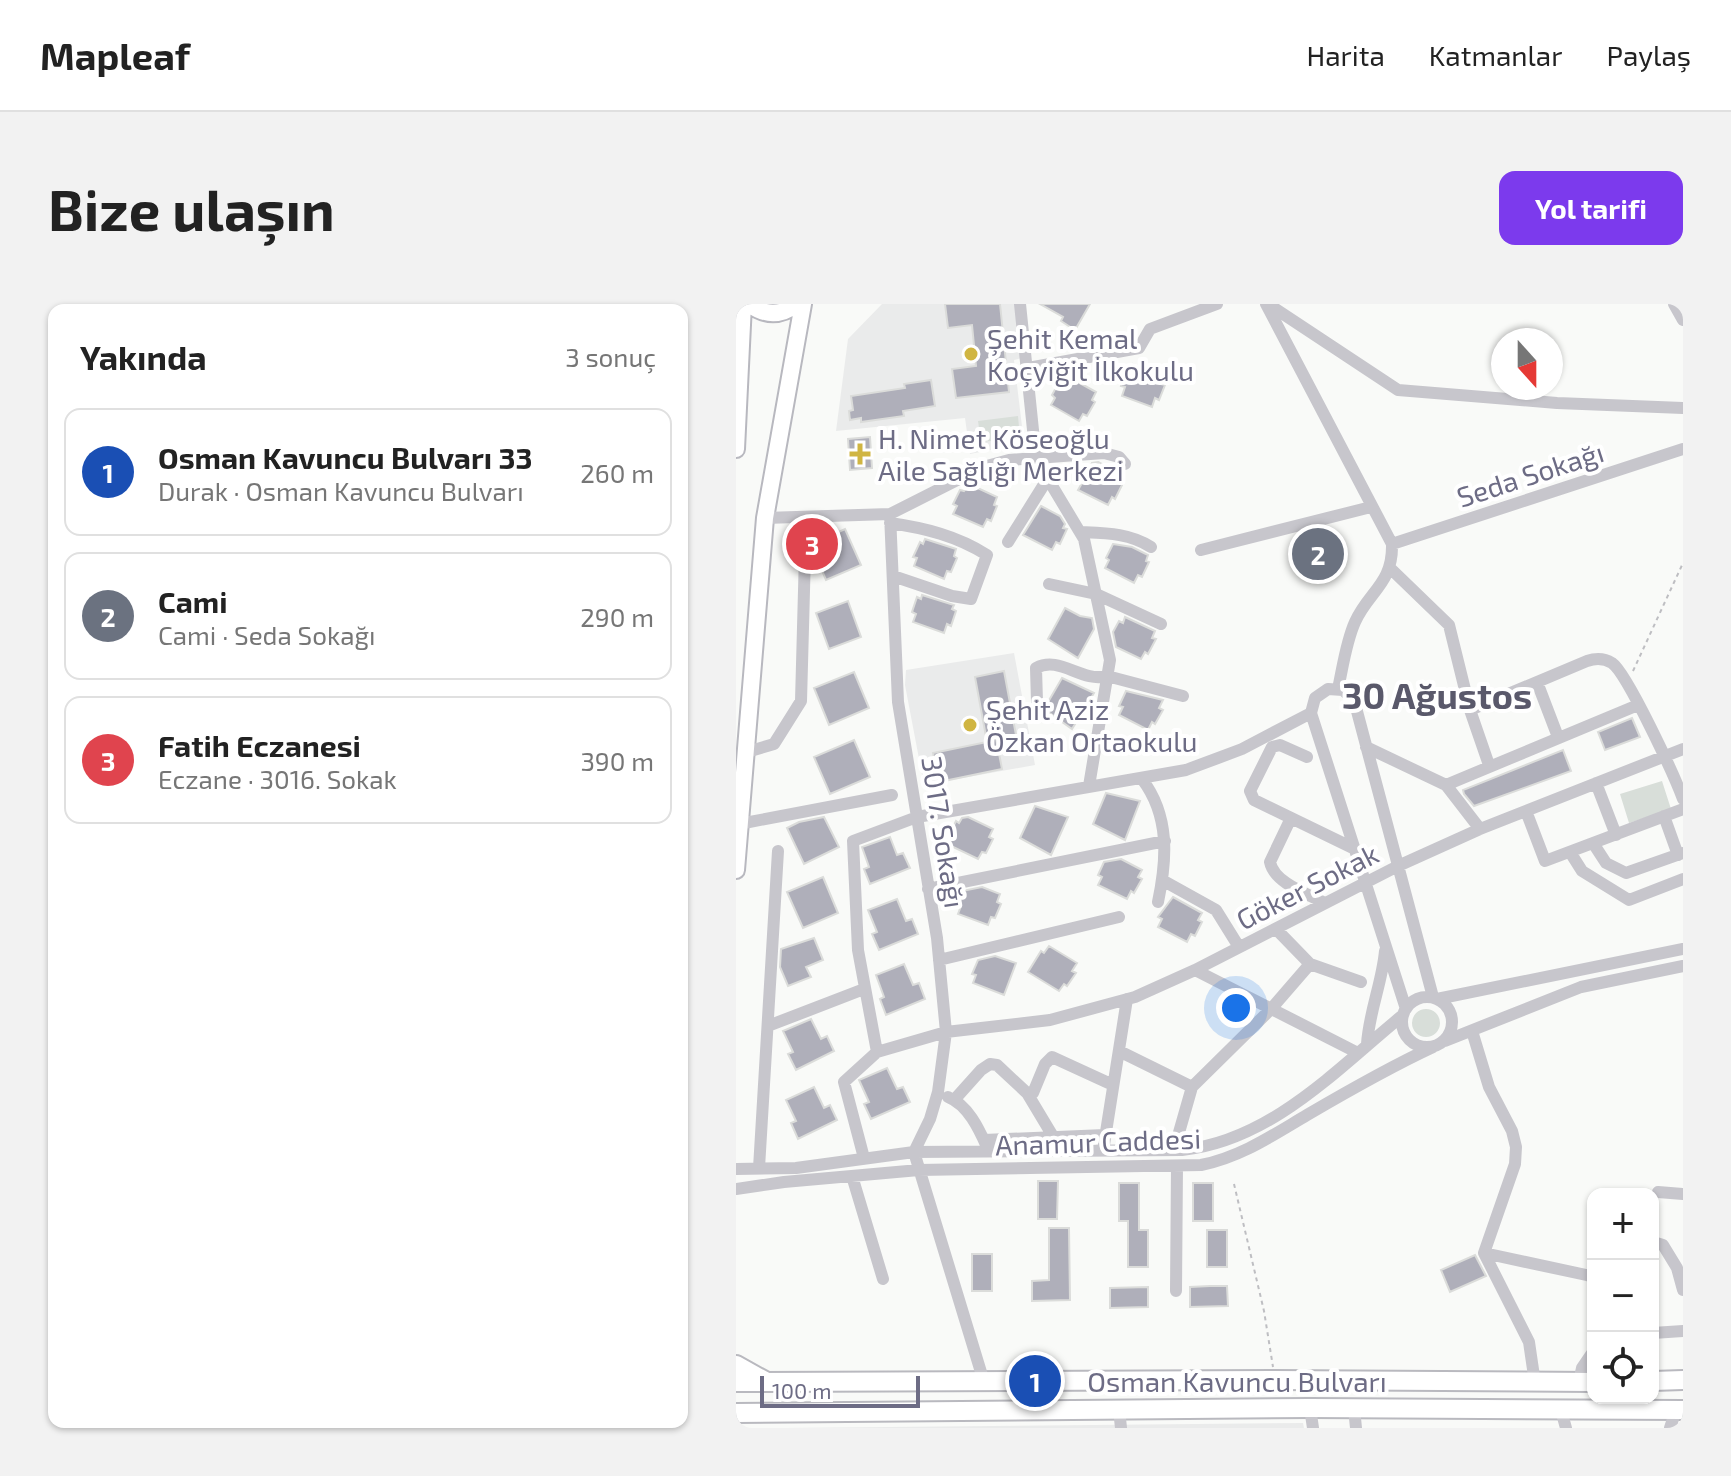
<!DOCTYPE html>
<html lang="tr">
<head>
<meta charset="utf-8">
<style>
	:root { --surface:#fff; --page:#f2f2f2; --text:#222; --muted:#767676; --line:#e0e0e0; --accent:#7c3aed }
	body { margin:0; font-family:"Exo 2",sans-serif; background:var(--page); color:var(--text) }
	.controls { position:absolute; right:24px; bottom:24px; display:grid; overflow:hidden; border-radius:16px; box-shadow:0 2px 6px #0004 }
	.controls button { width:72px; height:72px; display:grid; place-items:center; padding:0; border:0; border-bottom:2px solid var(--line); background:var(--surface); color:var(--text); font:40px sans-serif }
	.compass { position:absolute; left:755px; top:24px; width:72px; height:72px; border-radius:50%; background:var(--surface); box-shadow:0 2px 6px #0004; rotate:159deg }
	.scale { position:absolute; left:24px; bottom:20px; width:160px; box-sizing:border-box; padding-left:8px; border:4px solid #6d6c85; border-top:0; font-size:22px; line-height:28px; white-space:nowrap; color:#6d6c85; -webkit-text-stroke:6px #fff; paint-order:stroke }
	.you { position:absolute; left:500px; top:704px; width:28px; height:28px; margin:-20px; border:6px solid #fff; border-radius:50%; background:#1a73e8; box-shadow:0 0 0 12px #1a73e833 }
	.badge { display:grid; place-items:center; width:52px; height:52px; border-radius:50%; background:var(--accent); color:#fff; font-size:26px; font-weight:700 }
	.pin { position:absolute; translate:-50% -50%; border:4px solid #fff; box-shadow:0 2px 8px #0006 }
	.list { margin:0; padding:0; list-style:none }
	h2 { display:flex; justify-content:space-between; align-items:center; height:104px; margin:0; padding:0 32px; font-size:34px }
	h2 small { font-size:26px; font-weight:400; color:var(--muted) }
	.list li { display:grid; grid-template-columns:52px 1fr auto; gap:24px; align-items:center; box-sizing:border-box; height:128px; margin:0 16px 16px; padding:0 16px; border:2px solid var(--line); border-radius:16px }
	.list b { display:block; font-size:30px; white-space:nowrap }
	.list p { margin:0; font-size:26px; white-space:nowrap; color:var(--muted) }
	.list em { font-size:26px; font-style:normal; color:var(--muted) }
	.icon { flex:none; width:44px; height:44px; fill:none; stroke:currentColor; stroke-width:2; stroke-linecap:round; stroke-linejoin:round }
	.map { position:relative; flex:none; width:947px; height:1124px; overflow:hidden; border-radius:16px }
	header { display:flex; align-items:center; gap:48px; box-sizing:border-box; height:112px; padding:0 40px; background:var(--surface); border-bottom:2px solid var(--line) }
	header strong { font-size:38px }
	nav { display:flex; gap:44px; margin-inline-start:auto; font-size:28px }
	.intro { display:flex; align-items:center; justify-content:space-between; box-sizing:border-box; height:192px; padding:0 48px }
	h1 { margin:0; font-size:56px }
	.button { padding:20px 36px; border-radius:16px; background:var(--accent); color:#fff; font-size:28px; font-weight:700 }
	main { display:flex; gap:48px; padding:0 48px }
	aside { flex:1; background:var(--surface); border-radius:16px; box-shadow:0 2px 6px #0004 }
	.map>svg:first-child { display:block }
	.built { fill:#eaebeb }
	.green { fill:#d8ded9 }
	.building { fill:#afafba; stroke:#dbdcda; stroke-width:2 }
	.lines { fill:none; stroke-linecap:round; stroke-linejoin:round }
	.major-casing { stroke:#b8b8bf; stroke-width:20 }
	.highway-casing { stroke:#b9b9bf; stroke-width:22 }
	.path { stroke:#bebec2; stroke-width:2; stroke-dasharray:4 4; stroke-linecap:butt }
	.minor { stroke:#c7c6cc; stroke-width:12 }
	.major { stroke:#fff; stroke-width:16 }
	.highway { stroke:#fff; stroke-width:18 }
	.poi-dot { fill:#d0b542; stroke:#fff; stroke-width:3 }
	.labels { text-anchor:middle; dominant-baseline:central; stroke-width:8; stroke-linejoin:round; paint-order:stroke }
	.poi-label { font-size:28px; fill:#6d6c85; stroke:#fff; text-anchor:start }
	.street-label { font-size:28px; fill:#6d6c85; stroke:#fff }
	.district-label { font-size:36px; font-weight:bold; fill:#5a596b; stroke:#fff }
</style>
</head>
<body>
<header>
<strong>Mapleaf</strong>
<nav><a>Harita</a><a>Katmanlar</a><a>Paylaş</a></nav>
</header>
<div class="intro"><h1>Bize ulaşın</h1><a class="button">Yol tarifi</a></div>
<main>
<aside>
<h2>Yakında<small>3 sonuç</small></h2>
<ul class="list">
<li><span class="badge" style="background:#1a4fb4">1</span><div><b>Osman Kavuncu Bulvarı 33</b><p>Durak · Osman Kavuncu Bulvarı</p></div><em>260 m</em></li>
<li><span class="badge" style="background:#6b7280">2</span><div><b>Cami</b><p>Cami · Seda Sokağı</p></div><em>290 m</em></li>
<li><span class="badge" style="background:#e0444e">3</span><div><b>Fatih Eczanesi</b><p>Eczane · 3016. Sokak</p></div><em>390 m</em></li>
</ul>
</aside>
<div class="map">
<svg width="947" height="1124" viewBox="0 0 947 1124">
	<rect width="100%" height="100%" fill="#f9faf8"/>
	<path class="built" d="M146 0H279L286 54 278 56 288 139 234 150 229 114 100 127 112 35Z
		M278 349 299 461 188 481 169 381 170 366Z
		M567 1119 568 1124H48Z"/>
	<path class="green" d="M282 112 284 134 245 138 242 117Z
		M926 477 935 505 893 519 884 490Z
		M676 719a14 14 0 1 1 28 0a14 14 0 1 1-28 0Z"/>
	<path class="building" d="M209 0H264L273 88 220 94 216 65 240 62 236 21 212 24Z
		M304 0H354L339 26 325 17 327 13Z
		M397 60 428 71 425 80 429 81 423 96 419 94 416 103 386 92 389 83 385 82 390 67 394 68Z
		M331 72 360 88 356 96 359 98 351 112 347 110 343 117 315 101 319 94 316 91 323 78 327 80Z
		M195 76 199 102 167 107 168 112 125 118V114L114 116 113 107 117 106 115 92 169 84 168 80Z
		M134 133 136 164 114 166 112 135Z
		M362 158 387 171 383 179 386 181 379 195 376 193 372 201 342 186 346 179 343 177 350 162 354 164 356 159Z
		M233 180 261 193 258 201 261 202 255 217 251 215 247 223 217 210 221 202 217 200 224 186 228 187Z
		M305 202 324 212 329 220 327 224 331 225 324 240 320 238 316 246 287 231Z
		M109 225 125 261 90 276 78 248V239Z
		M585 226 606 254 579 274 559 246Z
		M189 235 220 245 218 252 221 254 215 268 211 267 208 275 178 262 181 254 177 253 184 238 187 240Z
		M377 240 396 243 412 251 410 257 413 258 406 273 402 271 398 279 369 264 373 256 370 254Z
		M186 291 218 301 216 305 220 307 215 322 211 320 208 329 177 318 180 310 176 308 181 293 185 295Z
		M112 297 125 333 93 345 80 309Z
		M329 304 344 312 356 314 358 325 342 354 312 335Z
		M389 313 419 327 416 334 420 335 412 350 409 348 405 355 380 343 377 328 383 317 387 319Z
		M268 367 280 431 260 434 266 465 203 478 197 449 251 438 239 373Z
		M118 368 133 404 93 421 78 384Z
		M326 374 358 389 336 425 308 405Z
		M390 387 427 396 423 404 427 406 419 420 416 418 412 426 383 411 387 403 383 402Z
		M896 414 904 433 869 446 862 428Z
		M118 436 134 473 94 490 78 453Z
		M827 446 835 467 738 502 728 490 727 486Z
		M370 489 404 497 389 536 357 520Z
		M299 502 332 513 315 551 284 534Z
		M88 513 103 543 68 560 51 524 63 518Z
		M232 513 257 525 253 533 257 535 250 549 246 548 242 555 213 541 216 533 213 531 220 517 223 519 226 514Z
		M154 533 161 551 167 549 174 564 134 580 128 565 133 563 126 543Z
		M385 555 406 566 402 573 406 575 398 589 395 587 391 595 362 581 366 573 362 571 368 558Z
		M87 573 102 609 67 624 51 588Z
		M246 583 264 590 261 598 265 600 259 614 255 613 252 621 222 610 225 602 221 600 226 587Z
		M437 593 466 609 462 616 466 618 459 632 455 630 451 638 422 623 426 615 422 613Z
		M161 595 170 617 176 615 182 630 143 646 136 630 141 628 132 606Z
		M78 634 87 656 70 663 75 673 52 682 44 663 45 645Z
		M313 642 341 659 336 667 340 669 331 682 328 680 323 687 292 668 305 647 308 649Z
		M259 652 280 659 268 691 237 679 240 671 236 670 242 656Z
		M168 660 177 681 183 679 189 695 150 711 144 695 148 693 140 671Z
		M75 715 85 735 91 732 98 747 60 766 52 750 57 748 47 727Z
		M151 764 161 785 167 783 174 798 135 815 128 800 133 798 123 776Z
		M78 783 88 804 94 801 101 816 62 835 55 819 60 817 50 796Z
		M302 877H322L321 915H302Z
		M383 879H403V926H412V963H392V917H383Z
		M457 879H477V917H457Z
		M313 924H333L334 996 296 997V977L313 976Z
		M471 926H491V963H471Z
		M236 950H256V987H236Z
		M739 951 750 972 714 988 705 966Z
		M474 982H491L492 1002 454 1003V983Z
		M412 983V1003L374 1004V984Z"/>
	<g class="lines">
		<defs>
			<path id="major" d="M13 0C29 12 45 12 61 0
				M0 145 7 0
				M0 566 29 214 67 0"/>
			<path id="highway" d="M0 1061 29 1077
				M917 1077 947 1076
				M0 1078 538 1076 857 1078
				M0 1109 574 1104 947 1106"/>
		</defs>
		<use href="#major" class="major-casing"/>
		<use href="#highway" class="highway-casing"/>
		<path class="path" d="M897 367 947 259
			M498 880 528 1007 537 1063"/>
		<path class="minor" d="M284 0 300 155 348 235 374 356 353 482
			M530 0 656 240C657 280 633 287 619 318 610 338 607 362 602 385
			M532 0 662 86 821 99 947 104
			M938 0 947 16
			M292 64 403 44 414 25 481 0
			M154 210 162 398 201 634 210 728 202 788 194 815 178 848 248 1078
			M29 214 154 210 247 163 273 156 368 149 383 153 389 160
			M154 219C189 224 221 232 251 251L235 295 216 292 157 272
			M345 228C369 229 394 229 415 243
			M272 238 312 174
			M656 240 947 145
			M465 246 635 203
			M654 264 713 321 734 406
			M313 280 360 290 425 320
			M801 378 822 433
			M301 398 300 364C324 351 345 379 371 372L447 392
			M630 443 710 481 744 525
			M11 448 38 440 65 397 70 213
			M571 453 544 441 536 443 514 487 518 496 619 545
			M753 461 734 406 851 357C860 354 868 354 876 359 891 369 939 473 947 495
			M406 475C434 512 431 555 422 598
			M860 479 880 531
			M710 481 902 401
			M790 507 809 557 947 505
			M928 512 942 551
			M555 514 534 558C538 579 572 590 589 599
			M3 520 156 491
			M857 539 870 559 890 569 947 549
			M834 548 846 567 893 596 947 575
			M426 576 480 606 503 643
			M192 585 429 537
			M540 625 574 660 625 678
			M203 656 383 613
			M459 666 622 749
			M666 718a25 25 0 1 1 50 0a25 25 0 1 1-50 0Z
			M701 695 947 645
			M670 705 575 409 579 394 592 385 607 386 618 396 697 693
			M32 722 128 685
			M736 727 753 783 776 827 780 843 779 860 748 949 793 1038 799 1079
			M709 737 845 683 947 662
			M631 740C633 708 646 679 649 647
			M383 747 456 783 535 705 574 660
			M141 748 122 646 117 537 181 513 450 466 506 445 575 409
			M291 789 318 834
			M212 793C232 801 243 825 251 843
			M219 795 245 766 254 760 261 761 291 789H297L309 760 316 753 377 781
			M248 836 369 831
			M438 846 456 783
			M367 847 391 695
			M128 854 108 778 141 748 210 728 314 716 399 693 459 666 662 562 744 525 947 445
			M23 864 42 547
			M0 865 60 864 178 848 446 846C535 837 602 764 667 711
			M116 872 147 975
			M0 885 48 878 183 866 465 861C505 853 537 831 571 811 612 787 654 763 697 743
			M922 888 947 890
			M917 938 927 941 941 964 947 986
			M748 949 855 972 857 977
			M440 987 441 862
			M917 1029 947 1027
			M843 1078 846 1064 857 1048
			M574 1104 577 1124
			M618 1104 620 1124
			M383 1105 385 1124
			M825 1106 830 1124
			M934 1124 940 1106"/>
		<use href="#major" class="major"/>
		<use href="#highway" class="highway"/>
	</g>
	<g class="poi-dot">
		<circle cx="235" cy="50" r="8"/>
		<path d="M120 138h8v8h8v8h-8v8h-8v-8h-8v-8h8z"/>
		<circle cx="234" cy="421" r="8"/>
	</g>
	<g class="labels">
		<g class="poi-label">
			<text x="251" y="34">Şehit Kemal<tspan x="251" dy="32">Koçyiğit İlkokulu</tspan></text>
			<text x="142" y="134">H. Nimet Köseoğlu<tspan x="142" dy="32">Aile Sağlığı Merkezi</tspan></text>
			<text x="250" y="405">Şehit Aziz<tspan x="250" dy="32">Özkan Ortaokulu</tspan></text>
		</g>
		<g class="street-label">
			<text transform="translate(794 170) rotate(-18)">Seda Sokağı</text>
			<text transform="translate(208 528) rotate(81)">3017. Sokağı</text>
			<text transform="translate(571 582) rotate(-27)">Göker Sokak</text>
			<text transform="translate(362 837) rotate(-2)">Anamur Caddesi</text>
			<text x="501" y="1077">Osman Kavuncu Bulvarı</text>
		</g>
		<g class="district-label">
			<text x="701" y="390">30 Ağustos</text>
		</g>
	</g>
</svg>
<div class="controls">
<button>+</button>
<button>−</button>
<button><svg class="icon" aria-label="locate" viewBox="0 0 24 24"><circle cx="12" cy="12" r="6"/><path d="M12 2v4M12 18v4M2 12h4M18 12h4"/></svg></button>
</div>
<svg class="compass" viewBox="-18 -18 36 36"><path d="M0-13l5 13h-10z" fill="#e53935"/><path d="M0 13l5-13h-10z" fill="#767676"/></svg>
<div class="scale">100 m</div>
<div class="you"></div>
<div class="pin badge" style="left:299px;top:1077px;background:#1a4fb4">1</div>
<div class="pin badge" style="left:582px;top:250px;background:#6b7280">2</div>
<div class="pin badge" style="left:76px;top:240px;background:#e0444e">3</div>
</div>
</main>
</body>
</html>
